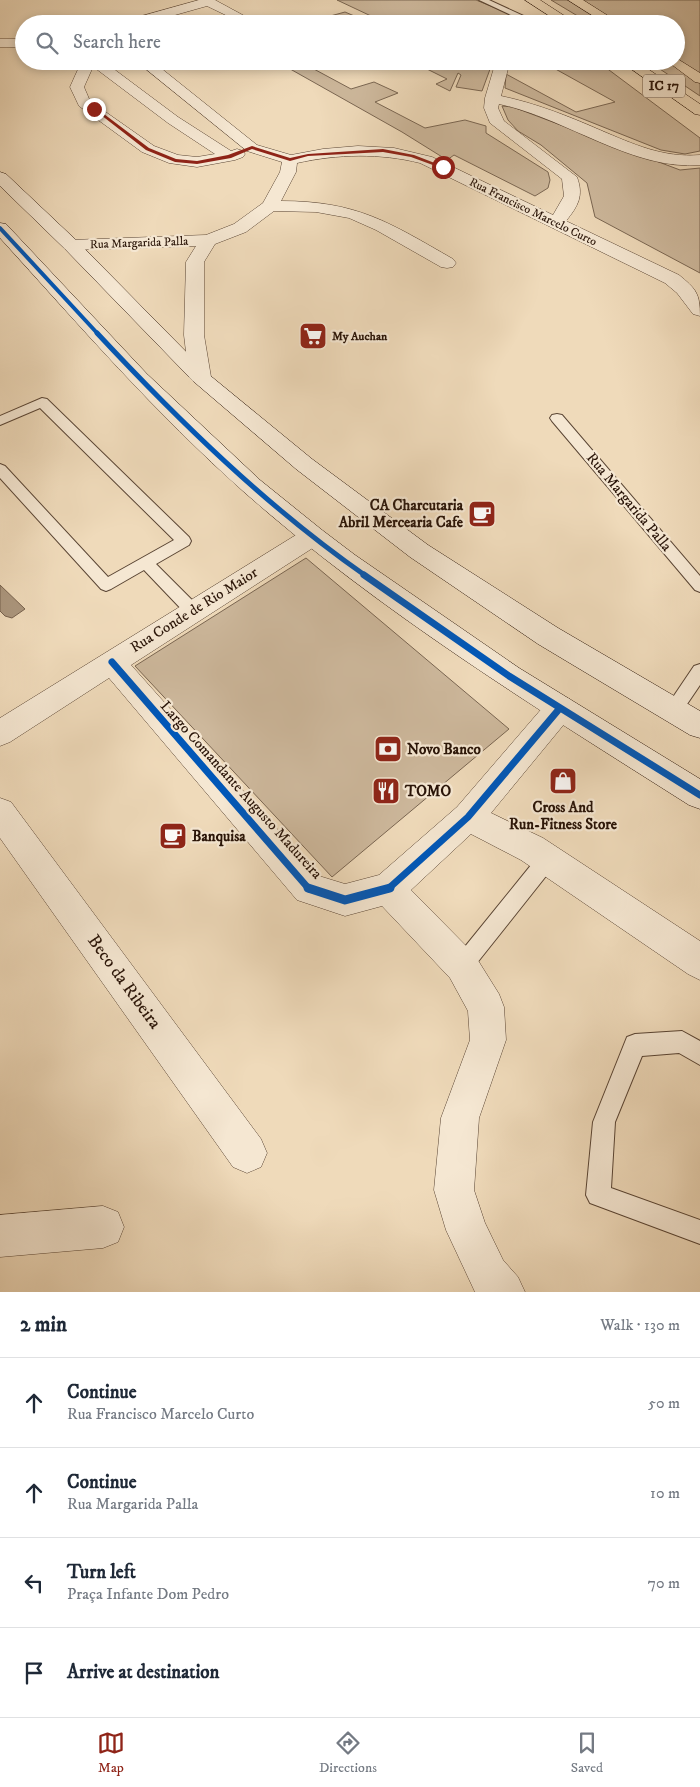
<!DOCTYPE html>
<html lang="en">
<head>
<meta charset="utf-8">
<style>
	:root { --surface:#fff; --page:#f2f2f3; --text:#1f2937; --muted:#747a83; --line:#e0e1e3; --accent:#8f2418 }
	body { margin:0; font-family:"IM FELL DW Pica",serif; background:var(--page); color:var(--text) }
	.stop { position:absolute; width:15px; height:15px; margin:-11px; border:4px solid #8f2418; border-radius:50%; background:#fff }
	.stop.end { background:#8f2418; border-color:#fff; box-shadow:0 1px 5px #0008 }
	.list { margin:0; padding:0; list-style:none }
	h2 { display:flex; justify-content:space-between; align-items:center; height:65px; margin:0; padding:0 20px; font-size:21px }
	h2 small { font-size:16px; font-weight:400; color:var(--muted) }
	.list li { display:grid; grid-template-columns:32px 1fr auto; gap:15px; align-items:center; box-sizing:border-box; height:90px; padding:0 20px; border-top:1px solid var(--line) }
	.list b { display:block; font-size:19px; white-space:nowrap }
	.list p { margin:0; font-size:16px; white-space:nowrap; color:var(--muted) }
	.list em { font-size:16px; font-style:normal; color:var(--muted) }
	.icon { flex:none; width:28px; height:28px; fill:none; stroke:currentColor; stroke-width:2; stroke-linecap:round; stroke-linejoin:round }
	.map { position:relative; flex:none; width:700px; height:1292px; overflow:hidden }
	.search { position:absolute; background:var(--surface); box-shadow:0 2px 8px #0003; left:15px; right:15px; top:15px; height:55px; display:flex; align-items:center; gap:12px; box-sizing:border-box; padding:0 18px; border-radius:28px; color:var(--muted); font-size:19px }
	.sheet { height:425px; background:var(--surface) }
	nav { display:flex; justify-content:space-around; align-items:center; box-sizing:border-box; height:70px; border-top:1px solid var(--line); background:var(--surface); font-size:14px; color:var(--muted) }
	nav a { display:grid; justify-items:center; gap:2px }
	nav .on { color:var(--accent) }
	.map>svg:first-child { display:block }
	.green { fill:#cdb89c; stroke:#7a6652 }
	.water { fill:#ab967d; stroke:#77624e }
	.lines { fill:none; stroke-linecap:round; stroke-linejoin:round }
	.lane-casing { stroke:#5a4534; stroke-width:2 }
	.street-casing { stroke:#5a4534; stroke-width:1 }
	.secondary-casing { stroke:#281307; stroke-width:1 }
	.highway-casing { stroke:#281307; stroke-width:1 }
	.lane { fill:#f5e7d2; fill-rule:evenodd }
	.street { fill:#f5e7d2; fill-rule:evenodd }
	.secondary { fill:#f5e7d2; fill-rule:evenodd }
	.highway { fill:#efdaba; fill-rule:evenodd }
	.cycleway-far3-casing { stroke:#f5e7d2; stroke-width:5.5 }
	.cycleway-far2-casing { stroke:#f5e7d2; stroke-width:8 }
	.cycleway-far1-casing { stroke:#f5e7d2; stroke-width:10 }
	.cycleway-casing { stroke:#f5e7d2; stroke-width:12 }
	.cycleway-far3 { stroke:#0057b8; stroke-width:4 }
	.cycleway-far2 { stroke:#0057b8; stroke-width:5 }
	.cycleway-far1 { stroke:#0057b8; stroke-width:7 }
	.cycleway { stroke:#0057b8; stroke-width:9 }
	.route { fill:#8f2418 }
	.labels { text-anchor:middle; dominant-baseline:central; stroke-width:4.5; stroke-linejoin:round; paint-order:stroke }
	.far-street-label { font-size:12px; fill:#281307; stroke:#f5e7d2 }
	.far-poi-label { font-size:12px; font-weight:bold; fill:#281307; stroke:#f5e7d2; text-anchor:start }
	.shield { fill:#f5e7d2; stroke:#665344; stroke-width:1 }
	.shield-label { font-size:14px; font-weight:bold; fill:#281307 }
	.street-label { font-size:15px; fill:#281307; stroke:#f5e7d2 }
	.poi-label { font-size:15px; font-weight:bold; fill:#281307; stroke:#f5e7d2; text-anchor:start }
	.near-street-label { font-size:18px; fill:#281307; stroke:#f5e7d2 }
</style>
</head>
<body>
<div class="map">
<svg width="700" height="1292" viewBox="0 0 700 1292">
	<rect width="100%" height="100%" fill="#efdaba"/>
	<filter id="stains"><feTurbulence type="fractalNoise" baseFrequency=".004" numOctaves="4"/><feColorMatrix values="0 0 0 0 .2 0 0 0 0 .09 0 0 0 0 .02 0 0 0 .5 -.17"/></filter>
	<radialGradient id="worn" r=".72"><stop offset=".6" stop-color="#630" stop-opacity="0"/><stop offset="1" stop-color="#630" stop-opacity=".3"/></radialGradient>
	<path class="green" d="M337 0H476L520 18 508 24H388Z
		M551 0H700V96L648 61H676V24H591Z
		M345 12 359 18C343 23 339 26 323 18Z
		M276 61H299L351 89 374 82 398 93 375 102 425 128 465 120 486 126V133L548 172 550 180 548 188 535 196 454 155 447 160 402 132Z
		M405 61H415L422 64 432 61H493L482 91 456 87 461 75 458 73 450 91 436 84 447 79 423 67 419 68Z
		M541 61H597L700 138V151L685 154 661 150 505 88 506 74 576 112 615 102Z
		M502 106 513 107 680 170 700 168V273L595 217 587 183 541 145 518 131 508 120Z
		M306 558 509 729 332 877 135 666Z"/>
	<path class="water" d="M0 585 25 609 12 618 5 616 0 611Z"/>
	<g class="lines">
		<defs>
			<path id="lane" d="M479 0H489L541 24H530Z
				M42 398 47 399 189 537 191 541 189 545 156 564 199 607 201 611 199 615 193 617 187 615 144 570 111 589 106 591 101 589 0 478V464L5 466 108 577 174 540 40 408 0 425V416Z
				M557 414 562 415 700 576V592L695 590 552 421 550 418 552 415Z
				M700 664V685L679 716 673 718 667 716 664 711 667 706 694 666Z
				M547 851 554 854 557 860 554 866 469 973 462 976 455 973 452 966 455 959 540 854Z
				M682 1031 700 1041V1065L679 1053 642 1056 615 1122 611 1188 700 1220V1244L590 1203 586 1195 593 1122 627 1037 635 1034Z"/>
			<path id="street" d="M199 0H215L250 19 248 22H240L207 6 143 24H122L124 21Z
				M0 39H24V47H0Z
				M87 61H103L178 117 231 151 237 149 243 151 245 154 243 157 235 160 197 167 169 163 142 152 79 106 70 87 79 67ZM95 68 168 123 215 154 197 157 178 155 154 146 90 101 84 87 92 69Z
				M136 61H152L257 145 291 155 323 149 358 146 394 148 432 157 553 215 564 196 562 179 490 123 484 108 485 98 496 61H510L501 96C535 103 568 116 600 130 633 144 663 158 700 155V165C633 171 566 118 499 104L498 108 504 121 577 177C584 196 578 206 566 221L679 275C696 289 700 293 700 316L693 314 677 293 665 283 420 163C380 153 338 154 297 163L296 172 281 201C358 201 390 223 453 259L456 263 453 267 447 268 441 267 376 230 349 218 316 212 274 211 246 232 215 244 204 262V335L211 377 207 381 200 383 193 381 189 377 184 335 186 262 196 246 71 250 65 249 62 245 65 241 71 240 206 235 234 224 263 203 280 172 282 162 247 151Z
				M313 527 322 530 325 536 322 542 131 665 319 876 345 884 379 875 457 807 550 699 560 696 570 699 574 708 570 717 491 813 543 838 700 941V980L688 974 521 860 471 834 411 890 474 954 499 994 504 1007 506 1040 479 1118 474 1190 485 1223 503 1260 518 1277 525 1292H475L446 1230 434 1190 441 1118 470 1040 468 1011 450 978 382 906 345 916 297 900 109 678 10 742 0 746V718L304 530Z
				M0 798 11 802 261 1139 267 1153 261 1167 247 1173 233 1167 0 838Z
				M103 1206 118 1212 124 1227 118 1242 103 1248 0 1257V1215Z"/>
			<path id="secondary" d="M0 172 6 174 77 241 207 373 312 459 428 545 558 628 700 711V738L690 735 538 644 410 557 296 469 193 381 65 249 0 186Z
				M0 223 6 224 147 374 260 480 322 530 355 555 519 668 700 779V809L689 805C536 708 380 612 244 492 156 414 79 325 0 238Z"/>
			<path id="highway" d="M525 0H540L577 24H562Z
				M568 0H583L621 24H606Z
				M676 58 700 73V83L695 82 667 61H676Z
				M620 61H636L700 104V115L695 114Z"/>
		</defs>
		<use href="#lane" class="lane-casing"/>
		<use href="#street" class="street-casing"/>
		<use href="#secondary" class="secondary-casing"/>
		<use href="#highway" class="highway-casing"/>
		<use href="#lane" class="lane"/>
		<use href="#street" class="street"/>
		<use href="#secondary" class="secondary"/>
		<use href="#highway" class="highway"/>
		<defs>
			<path id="cycleway-far3" d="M0 228 98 334"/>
			<path id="cycleway-far2" d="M97 333C179 421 267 507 366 576"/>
			<path id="cycleway-far1" d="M364 575 509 676 700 795
				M112 662 309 889
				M388 889 468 817 560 708"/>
			<path id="cycleway" d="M308 888 345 900 390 888"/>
		</defs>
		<use href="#cycleway-far3" class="cycleway-far3-casing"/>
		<use href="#cycleway-far2" class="cycleway-far2-casing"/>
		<use href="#cycleway-far1" class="cycleway-far1-casing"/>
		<use href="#cycleway" class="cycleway-casing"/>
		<use href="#cycleway-far3" class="cycleway-far3"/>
		<use href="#cycleway-far2" class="cycleway-far2"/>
		<use href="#cycleway-far1" class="cycleway-far1"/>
		<use href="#cycleway" class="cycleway"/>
	</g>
	<path class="route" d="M92 108H96L149 148 176 159 197 161 228 155 252 146 290 158 308 154 383 149 414 155 445 167 441 168 411 157 383 152 308 156 290 161 252 149 231 158 197 164 175 162 146 150Z"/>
	<defs>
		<symbol id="supermarket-square" viewBox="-11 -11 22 22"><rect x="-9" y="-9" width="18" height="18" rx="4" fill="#8f2418" stroke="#f5e7d2"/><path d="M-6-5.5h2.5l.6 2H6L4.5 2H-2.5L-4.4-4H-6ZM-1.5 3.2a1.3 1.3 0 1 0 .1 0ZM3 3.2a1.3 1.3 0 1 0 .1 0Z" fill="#fff"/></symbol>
		<symbol id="cafe-square" viewBox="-11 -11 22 22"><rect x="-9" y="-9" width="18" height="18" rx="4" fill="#8f2418" stroke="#f5e7d2"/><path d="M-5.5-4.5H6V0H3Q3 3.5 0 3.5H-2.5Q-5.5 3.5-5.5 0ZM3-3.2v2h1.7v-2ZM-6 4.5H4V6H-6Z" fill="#fff"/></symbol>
		<symbol id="bank-square" viewBox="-11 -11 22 22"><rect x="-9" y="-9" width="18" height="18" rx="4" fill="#8f2418" stroke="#f5e7d2"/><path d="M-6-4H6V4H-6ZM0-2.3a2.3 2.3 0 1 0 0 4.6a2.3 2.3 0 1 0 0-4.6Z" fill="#fff"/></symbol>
		<symbol id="shop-square" viewBox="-11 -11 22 22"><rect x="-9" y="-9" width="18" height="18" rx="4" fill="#8f2418" stroke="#f5e7d2"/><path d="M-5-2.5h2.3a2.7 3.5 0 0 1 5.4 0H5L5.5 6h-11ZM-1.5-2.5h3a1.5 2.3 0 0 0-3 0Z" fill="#fff"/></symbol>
		<symbol id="restaurant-square" viewBox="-11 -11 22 22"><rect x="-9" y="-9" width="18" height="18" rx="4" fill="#8f2418" stroke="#f5e7d2"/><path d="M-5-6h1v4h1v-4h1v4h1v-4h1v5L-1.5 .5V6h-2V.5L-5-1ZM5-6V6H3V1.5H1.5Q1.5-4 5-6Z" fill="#fff"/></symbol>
	</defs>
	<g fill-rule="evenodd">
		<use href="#supermarket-square" x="297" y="320" width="32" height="32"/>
		<use href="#cafe-square" x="466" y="498" width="32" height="32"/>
		<use href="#bank-square" x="372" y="733" width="32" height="32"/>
		<use href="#shop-square" x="547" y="765" width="32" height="32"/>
		<use href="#restaurant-square" x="370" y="775" width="32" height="32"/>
		<use href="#cafe-square" x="157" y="820" width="32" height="32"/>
	</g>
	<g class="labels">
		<g class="far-street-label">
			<text transform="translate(533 212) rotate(26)">Rua Francisco Marcelo Curto</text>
			<text transform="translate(139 243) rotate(-2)">Rua Margarida Palla</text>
		</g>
		<g class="far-poi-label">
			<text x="332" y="336">My Auchan</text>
		</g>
		<rect class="shield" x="643" y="74.5" width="42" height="23" rx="4"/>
		<g class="shield-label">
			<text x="664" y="86">IC 17</text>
		</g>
		<g class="street-label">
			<text transform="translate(629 502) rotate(50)">Rua Margarida Palla</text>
			<text transform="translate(194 610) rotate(-32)">Rua Conde de Rio Maior</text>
			<text transform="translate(241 790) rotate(48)">Largo Comandante Augusto Madureira</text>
		</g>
		<g class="poi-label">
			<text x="463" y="505" text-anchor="end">CA Charcutaria<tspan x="463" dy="17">Abril Mercearia Cafe</tspan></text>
			<text x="407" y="749">Novo Banco</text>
			<text x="405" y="791">TOMO</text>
			<text x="563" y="807" text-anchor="middle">Cross And<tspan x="563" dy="17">Run-Fitness Store</tspan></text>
			<text x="192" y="836">Banquisa</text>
		</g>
		<g class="near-street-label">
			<text transform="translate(124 982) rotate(54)">Beco da Ribeira</text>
		</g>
	</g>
	<rect width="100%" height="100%" filter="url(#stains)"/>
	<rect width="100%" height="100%" fill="url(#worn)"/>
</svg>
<div class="stop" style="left:443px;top:167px"></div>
<div class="stop end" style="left:94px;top:109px"></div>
<div class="search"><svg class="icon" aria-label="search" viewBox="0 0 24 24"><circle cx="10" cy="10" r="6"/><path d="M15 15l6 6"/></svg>Search here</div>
</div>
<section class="sheet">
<h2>2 min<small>Walk · 130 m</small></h2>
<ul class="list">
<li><svg class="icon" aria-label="ahead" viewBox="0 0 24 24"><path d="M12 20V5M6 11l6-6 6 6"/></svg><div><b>Continue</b><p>Rua Francisco Marcelo Curto</p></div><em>50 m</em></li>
<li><svg class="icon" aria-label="ahead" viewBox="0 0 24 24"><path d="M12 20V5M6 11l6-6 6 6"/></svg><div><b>Continue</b><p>Rua Margarida Palla</p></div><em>10 m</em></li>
<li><svg class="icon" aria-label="left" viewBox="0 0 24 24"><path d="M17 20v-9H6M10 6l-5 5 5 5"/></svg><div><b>Turn left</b><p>Praça Infante Dom Pedro</p></div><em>70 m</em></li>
<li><svg class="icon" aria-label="arrive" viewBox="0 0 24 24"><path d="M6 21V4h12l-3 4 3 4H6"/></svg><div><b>Arrive at destination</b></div></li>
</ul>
</section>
<nav>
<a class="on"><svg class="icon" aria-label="map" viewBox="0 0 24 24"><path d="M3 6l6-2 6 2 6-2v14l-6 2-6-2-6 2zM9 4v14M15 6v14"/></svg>Map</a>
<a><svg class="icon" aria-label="directions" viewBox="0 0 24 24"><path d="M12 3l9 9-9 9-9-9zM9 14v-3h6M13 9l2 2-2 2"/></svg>Directions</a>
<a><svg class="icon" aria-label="saved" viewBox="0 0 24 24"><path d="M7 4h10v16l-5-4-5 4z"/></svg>Saved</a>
</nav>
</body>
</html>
